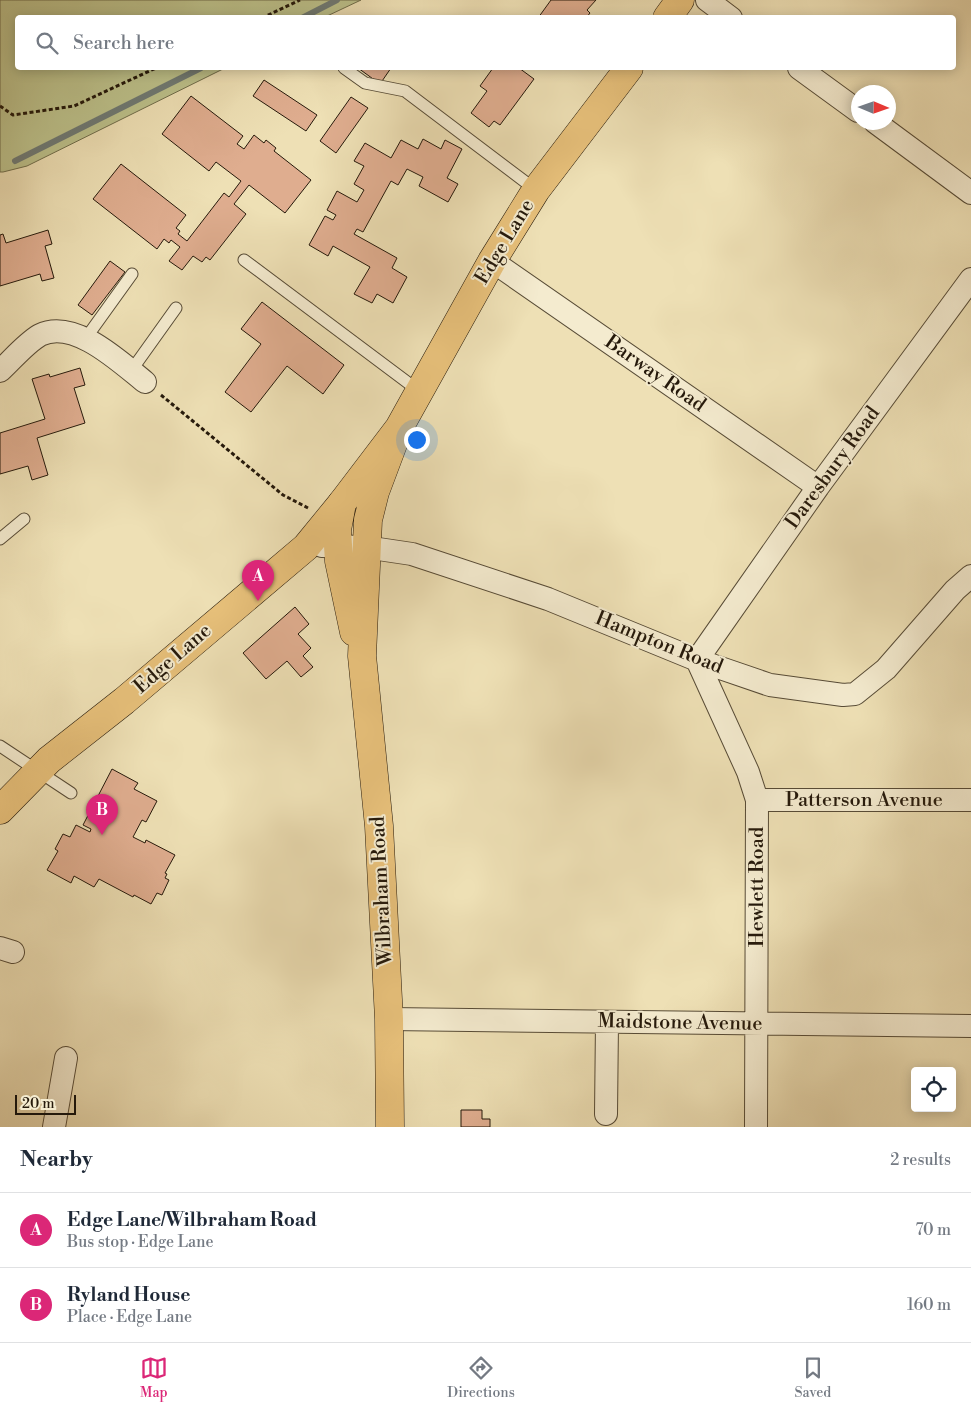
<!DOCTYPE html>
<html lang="en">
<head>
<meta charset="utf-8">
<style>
	:root { --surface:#fff; --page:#f6f6f7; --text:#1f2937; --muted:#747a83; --line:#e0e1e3; --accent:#db2777 }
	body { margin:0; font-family:"Libre Bodoni",serif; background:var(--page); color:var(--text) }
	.controls { position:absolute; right:15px; bottom:15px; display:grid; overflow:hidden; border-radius:5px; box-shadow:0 2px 12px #0003 }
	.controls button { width:45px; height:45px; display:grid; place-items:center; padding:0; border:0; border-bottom:1px solid var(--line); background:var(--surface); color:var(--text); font:25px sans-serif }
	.compass { position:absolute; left:851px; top:85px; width:45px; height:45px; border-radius:50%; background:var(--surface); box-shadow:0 2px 12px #0003; rotate:92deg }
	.scale { position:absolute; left:15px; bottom:12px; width:61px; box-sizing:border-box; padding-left:5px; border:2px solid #25190b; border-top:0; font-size:14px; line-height:18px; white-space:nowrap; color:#25190b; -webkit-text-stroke:4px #f4ebcf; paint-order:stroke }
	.you { position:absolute; left:416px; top:439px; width:18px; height:18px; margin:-12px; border:4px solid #fff; border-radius:50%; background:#1a73e8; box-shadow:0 0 0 8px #1a73e833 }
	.badge { display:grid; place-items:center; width:32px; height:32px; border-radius:50%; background:var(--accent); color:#fff; font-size:16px; font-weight:700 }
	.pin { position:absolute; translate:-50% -41px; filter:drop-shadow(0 1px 2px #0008) }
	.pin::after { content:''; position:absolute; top:26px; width:18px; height:15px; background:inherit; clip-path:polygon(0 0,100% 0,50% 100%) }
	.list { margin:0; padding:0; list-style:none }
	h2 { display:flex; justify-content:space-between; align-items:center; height:65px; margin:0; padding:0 20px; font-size:21px }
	h2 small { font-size:16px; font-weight:400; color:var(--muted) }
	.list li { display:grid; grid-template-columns:32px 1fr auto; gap:15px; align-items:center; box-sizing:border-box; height:75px; padding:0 20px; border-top:1px solid var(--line) }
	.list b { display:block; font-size:19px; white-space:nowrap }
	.list p { margin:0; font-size:16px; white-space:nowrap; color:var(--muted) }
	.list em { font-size:16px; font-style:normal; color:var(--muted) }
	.icon { flex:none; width:28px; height:28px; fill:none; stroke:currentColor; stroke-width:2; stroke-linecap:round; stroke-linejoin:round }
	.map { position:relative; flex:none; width:971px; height:1127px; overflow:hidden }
	.search { position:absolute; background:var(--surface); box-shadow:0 2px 12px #0003; left:15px; right:15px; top:15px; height:55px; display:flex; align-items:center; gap:12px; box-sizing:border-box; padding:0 18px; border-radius:5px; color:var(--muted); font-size:19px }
	.sheet { height:215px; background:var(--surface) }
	nav { display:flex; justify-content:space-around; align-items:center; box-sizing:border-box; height:70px; border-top:1px solid var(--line); background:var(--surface); font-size:14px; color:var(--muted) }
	nav a { display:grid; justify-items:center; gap:2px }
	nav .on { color:var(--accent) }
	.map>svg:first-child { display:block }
	.green { fill:#bcc18b; stroke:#706d4b }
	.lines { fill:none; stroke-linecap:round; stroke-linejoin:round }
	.stream { stroke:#6f7a74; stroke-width:6 }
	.building { fill:#dfad8f; stroke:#25190b }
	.service-casing { stroke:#574b36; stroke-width:13 }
	.minor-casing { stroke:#574b36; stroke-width:24 }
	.primary-casing { stroke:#25190b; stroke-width:29 }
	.trunk-casing { stroke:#25190b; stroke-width:29 }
	.path { stroke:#25190b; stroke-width:3; stroke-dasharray:4 2.5; stroke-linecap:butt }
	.service { stroke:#f4ebcf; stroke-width:11 }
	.minor { stroke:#f4ebcf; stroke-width:22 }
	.primary { stroke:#e7c07a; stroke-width:28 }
	.trunk { stroke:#e7c07a; stroke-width:28 }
	.labels { text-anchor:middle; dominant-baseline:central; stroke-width:4; stroke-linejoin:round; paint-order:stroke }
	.street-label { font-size:20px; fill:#25190b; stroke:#f4ebcf }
</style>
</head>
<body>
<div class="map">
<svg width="971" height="1127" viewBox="0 0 971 1127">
	<rect width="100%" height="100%" fill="#eee0b5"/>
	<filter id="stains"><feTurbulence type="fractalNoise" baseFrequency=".004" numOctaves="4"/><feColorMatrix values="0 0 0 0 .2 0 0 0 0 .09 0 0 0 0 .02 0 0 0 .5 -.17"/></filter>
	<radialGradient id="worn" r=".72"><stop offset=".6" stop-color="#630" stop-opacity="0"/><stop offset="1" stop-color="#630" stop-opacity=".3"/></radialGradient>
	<path class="green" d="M0 0H361L325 17 18 18V68H225L27 166 3 172H0Z"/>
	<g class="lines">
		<path class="stream" d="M302 18 337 0
			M15 161 201 68"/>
	</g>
	<path class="building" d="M551 0H596L587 10 590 13 586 18H538Z
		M358 68H391L380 84Z
		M493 68H519L534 79 500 125 494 121 489 127 471 113 487 91 480 86Z
		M264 80 317 115 306 131 253 96Z
		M191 96 243 136 237 144 244 149 254 135 264 143 266 140 276 148 274 151 311 180 285 213 249 185 234 204 246 214 210 260 206 257 202 262 193 256 182 270 169 261 180 247 171 240 169 243 164 239 157 249 93 199 121 164 186 215 176 228 180 231 178 234 187 241 224 193 229 197 241 181 216 162 209 171 162 134Z
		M351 97 368 108 336 153 320 141Z
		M423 139 441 149 445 140 462 149 447 178 458 184 448 202 419 186 423 177 407 169 398 185 391 181 363 232 357 229 354 234 397 258 392 268 407 277 393 303 377 294 372 303 354 294 370 267 333 246 328 256 309 245 325 216 333 220 336 215 327 210 337 191 357 202 364 190 354 184 364 166 354 161 365 143 391 158 401 140 418 149Z
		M48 230 52 244 45 246 54 278 42 281 40 274 0 286V235L3 234 6 243Z
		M110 261 125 272 92 315 78 305Z
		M262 302 344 365 323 394 287 366 251 412 225 392 261 344 241 329Z
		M80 368 85 385 74 388 85 423 37 438 48 475 32 480 28 466 0 474V433L45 419 32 379 49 374 50 377Z
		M295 607 309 624 298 634 311 648 303 656 313 667 301 677 287 661 266 679 243 653Z
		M112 769 138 783 134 789 157 801 146 822 142 820 133 837 145 843 146 840 175 855 165 873 167 874 165 878 169 880 162 895 157 893 151 904 134 895 133 897 99 879 94 887 74 876 71 883 47 870 58 851 55 849 63 834 70 837 76 825 90 832 91 829 83 825Z
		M461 1110H482V1119H490V1127H461Z"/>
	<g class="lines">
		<defs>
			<path id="service" d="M344 68 365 83 405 91 536 190
				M244 260 419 391
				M86 338 132 274
				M131 371 176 308
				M0 539 24 519
				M0 746 71 793"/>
			<path id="minor" d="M707 0 731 18
				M799 68 858 111
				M875 122 971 193
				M492 261 818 487
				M0 371C12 360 26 343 40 335 74 318 120 362 145 382
				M322 546 365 547 412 554 548 599 697 660 770 685 843 695 855 694 886 669 955 590 971 576
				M757 800H971
				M0 948 13 952
				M389 1019 971 1026
				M606 1114 607 1022
				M54 1127 66 1058
				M756 1127 757 800 748 772 697 660 818 487 971 279"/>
			<path id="primary" d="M0 810 49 760 124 701 306 547 342 503"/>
			<path id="trunk" d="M667 18 680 0
				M354 632 339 561 337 530 342 503 399 428 492 261 536 190 629 68
				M390 1127 389 1019 379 826 362 656 368 520 375 492 399 428"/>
		</defs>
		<use href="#service" class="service-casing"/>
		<use href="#minor" class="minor-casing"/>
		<use href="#primary" class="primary-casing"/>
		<use href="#trunk" class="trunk-casing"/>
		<path class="path" d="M262 18 300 0
			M0 106 13 115 74 106 156 68
			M161 395 283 495 308 508"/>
		<use href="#service" class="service"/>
		<use href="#minor" class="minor"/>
		<use href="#primary" class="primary"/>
		<use href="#trunk" class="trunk"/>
	</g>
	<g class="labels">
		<g class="street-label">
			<text transform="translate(505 242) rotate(-59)">Edge Lane</text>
			<text transform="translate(655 374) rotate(35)">Barway Road</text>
			<text transform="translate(833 468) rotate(-54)">Daresbury Road</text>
			<text transform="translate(659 643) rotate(22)">Hampton Road</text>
			<text transform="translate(173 659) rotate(-41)">Edge Lane</text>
			<text x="864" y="800">Patterson Avenue</text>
			<text transform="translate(757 887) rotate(-90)">Hewlett Road</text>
			<text transform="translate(382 891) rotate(-93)">Wilbraham Road</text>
			<text transform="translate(680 1023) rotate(1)">Maidstone Avenue</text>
		</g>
	</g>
	<rect width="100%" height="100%" filter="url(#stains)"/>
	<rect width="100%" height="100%" fill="url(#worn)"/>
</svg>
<div class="controls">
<button><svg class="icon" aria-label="locate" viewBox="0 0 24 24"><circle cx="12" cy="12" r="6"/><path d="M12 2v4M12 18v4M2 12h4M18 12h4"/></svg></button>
</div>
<svg class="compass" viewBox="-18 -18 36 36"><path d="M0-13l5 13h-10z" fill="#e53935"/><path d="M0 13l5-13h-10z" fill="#747a83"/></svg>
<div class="scale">20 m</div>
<div class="you"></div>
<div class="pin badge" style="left:258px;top:601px">A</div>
<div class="pin badge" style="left:102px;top:835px">B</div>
<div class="search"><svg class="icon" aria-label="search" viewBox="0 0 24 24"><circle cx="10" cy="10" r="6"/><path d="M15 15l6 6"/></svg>Search here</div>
</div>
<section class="sheet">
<h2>Nearby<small>2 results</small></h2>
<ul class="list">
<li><span class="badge">A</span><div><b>Edge Lane/Wilbraham Road</b><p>Bus stop · Edge Lane</p></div><em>70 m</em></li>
<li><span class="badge">B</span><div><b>Ryland House</b><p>Place · Edge Lane</p></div><em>160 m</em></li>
</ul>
</section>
<nav>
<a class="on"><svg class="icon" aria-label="map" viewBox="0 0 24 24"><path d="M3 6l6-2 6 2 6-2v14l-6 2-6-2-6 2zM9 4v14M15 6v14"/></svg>Map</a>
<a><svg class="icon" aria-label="directions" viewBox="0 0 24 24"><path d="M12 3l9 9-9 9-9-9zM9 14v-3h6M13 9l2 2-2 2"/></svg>Directions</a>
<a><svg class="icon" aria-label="saved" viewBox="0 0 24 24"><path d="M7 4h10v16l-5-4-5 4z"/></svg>Saved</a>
</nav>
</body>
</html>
